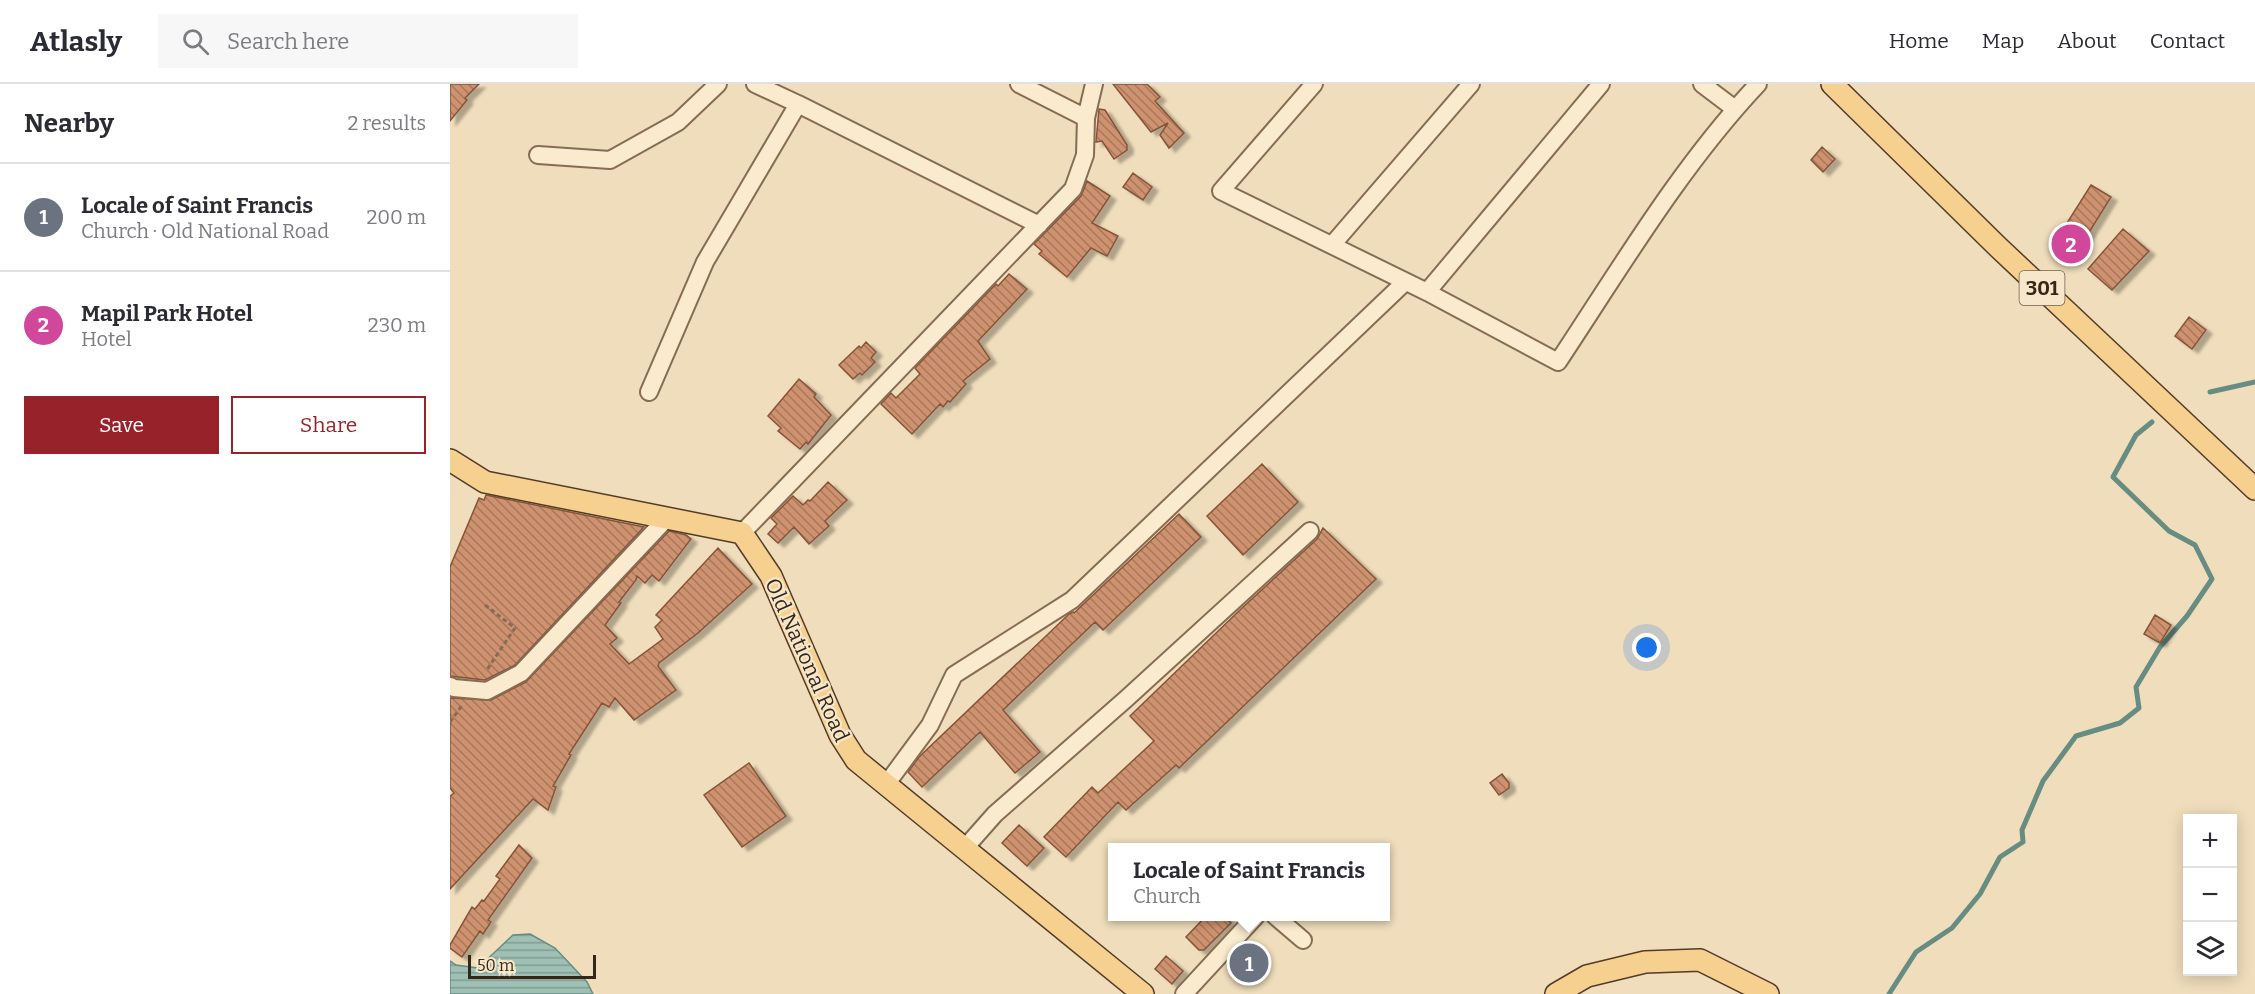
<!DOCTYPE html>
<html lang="en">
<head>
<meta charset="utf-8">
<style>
	:root { --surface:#fff; --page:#f7f7f7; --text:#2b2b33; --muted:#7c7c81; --line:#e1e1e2; --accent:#982229 }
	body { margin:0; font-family:Bitter,serif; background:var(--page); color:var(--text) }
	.controls { position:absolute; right:18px; bottom:18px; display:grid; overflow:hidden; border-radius:0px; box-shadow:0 3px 15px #0003 }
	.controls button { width:54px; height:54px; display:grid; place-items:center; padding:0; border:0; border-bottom:2px solid var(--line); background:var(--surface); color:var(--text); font:30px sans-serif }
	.scale { position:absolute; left:18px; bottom:15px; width:128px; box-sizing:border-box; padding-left:6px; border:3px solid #35261a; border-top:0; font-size:16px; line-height:21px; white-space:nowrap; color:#35261a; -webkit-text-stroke:4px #f6e7cb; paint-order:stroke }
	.you { position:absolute; left:1197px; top:564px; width:21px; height:21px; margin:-15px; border:4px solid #fff; border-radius:50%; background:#1a73e8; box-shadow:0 0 0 9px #1a73e833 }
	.badge { display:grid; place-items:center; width:39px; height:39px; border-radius:50%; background:var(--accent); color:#fff; font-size:20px; font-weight:700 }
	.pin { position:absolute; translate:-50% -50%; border:3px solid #fff; box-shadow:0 2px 6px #0006 }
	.popup { position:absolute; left:658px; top:759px; width:282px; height:78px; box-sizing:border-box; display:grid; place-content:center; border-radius:0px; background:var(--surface); filter:drop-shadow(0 2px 4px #0005); font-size:20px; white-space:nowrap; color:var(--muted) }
	.popup b { font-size:22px; color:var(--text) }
	.popup::after { content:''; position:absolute; left:50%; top:100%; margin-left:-12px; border:12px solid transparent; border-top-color:var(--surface) }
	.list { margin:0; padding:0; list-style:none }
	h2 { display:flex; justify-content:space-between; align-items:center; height:78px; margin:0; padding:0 24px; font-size:26px }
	h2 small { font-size:20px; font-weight:400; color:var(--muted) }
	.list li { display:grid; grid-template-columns:39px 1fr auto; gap:18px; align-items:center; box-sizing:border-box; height:108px; padding:0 24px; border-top:2px solid var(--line) }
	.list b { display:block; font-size:22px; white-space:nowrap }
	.list p { margin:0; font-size:20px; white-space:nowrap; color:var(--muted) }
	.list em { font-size:20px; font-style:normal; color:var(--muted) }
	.actions { display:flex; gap:12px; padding:18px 24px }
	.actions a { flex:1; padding:14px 0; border:2px solid var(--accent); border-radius:0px; text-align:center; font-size:21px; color:var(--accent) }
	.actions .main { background:var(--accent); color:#fff }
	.icon { flex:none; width:33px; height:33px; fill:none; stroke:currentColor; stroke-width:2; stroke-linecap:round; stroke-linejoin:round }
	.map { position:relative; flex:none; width:1805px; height:910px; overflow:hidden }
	header { display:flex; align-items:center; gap:36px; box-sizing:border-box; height:84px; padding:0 30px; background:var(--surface); border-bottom:2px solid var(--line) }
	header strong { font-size:28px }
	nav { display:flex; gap:33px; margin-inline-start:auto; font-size:21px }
	.search { width:420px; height:54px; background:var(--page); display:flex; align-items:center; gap:15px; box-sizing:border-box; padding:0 21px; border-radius:0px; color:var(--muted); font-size:22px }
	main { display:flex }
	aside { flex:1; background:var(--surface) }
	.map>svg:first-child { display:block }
	.water { fill:url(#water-rules); stroke:#678d82; stroke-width:1.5 }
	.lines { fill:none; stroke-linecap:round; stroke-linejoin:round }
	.stream { stroke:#678d82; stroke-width:5 }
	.building { fill:url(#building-back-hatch); stroke:#865439; stroke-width:1.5; filter:url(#shadow) }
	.minor-casing { stroke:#876c54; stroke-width:20 }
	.major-casing { stroke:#533b29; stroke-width:24 }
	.path { stroke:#876c54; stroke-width:3; stroke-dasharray:4.5 3; stroke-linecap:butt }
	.minor { stroke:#faebce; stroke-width:16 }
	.major { stroke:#f6d08f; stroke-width:21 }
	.labels { text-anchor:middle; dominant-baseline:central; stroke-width:4.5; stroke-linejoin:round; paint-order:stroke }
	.shield { fill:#f6e7cb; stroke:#6f604f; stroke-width:1.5 }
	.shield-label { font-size:20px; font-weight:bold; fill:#35261a }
	.street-label { font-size:21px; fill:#35261a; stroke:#f6e7cb }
</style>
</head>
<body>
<header>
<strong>Atlasly</strong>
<div class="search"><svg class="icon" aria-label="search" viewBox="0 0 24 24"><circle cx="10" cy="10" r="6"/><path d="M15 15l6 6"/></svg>Search here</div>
<nav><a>Home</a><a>Map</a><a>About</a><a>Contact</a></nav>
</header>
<main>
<aside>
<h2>Nearby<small>2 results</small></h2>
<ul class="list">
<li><span class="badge" style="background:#6b7280">1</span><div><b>Locale of Saint Francis</b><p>Church · Old National Road</p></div><em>200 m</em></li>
<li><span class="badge" style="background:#d1479c">2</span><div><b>Mapil Park Hotel</b><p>Hotel</p></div><em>230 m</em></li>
</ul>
<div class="actions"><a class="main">Save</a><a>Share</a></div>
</aside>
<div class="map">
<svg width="1805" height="910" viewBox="0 0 1805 910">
	<defs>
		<pattern id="water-rules" width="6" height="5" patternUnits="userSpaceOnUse" patternTransform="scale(1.5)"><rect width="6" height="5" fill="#9fc0b4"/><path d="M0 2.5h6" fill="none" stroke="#829c92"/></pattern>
		<pattern id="building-back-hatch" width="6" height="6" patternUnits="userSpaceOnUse" patternTransform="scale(1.5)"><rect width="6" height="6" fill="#cf926f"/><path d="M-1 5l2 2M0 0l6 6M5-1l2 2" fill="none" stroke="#a9775a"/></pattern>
		<filter id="shadow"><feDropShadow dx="6" dy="4" stdDeviation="1.5" flood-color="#0004"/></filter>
	</defs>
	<rect width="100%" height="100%" fill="#efddbb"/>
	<path class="water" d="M80 850 105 864 137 898 143 910H0V877L6 881 28 884 63 851Z"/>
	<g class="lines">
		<path class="stream" d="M1760 308 1805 298
			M1439 910 1466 868 1502 844 1530 810 1550 773 1573 758 1572 746 1593 697 1626 652 1670 639 1689 624 1686 603 1710 563 1737 532 1762 495 1745 461 1719 447 1663 393 1686 351 1702 338"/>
	</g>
	<path class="building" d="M0 0H29L15 14 17 16 0 37Z
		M663 0H697L710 13 705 17 734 49 719 64 710 51 718 39 701 48Z
		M649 25 655 26 677 61V66L664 75 652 57 646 58Z
		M1372 63 1385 75 1373 88 1361 76Z
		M683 89 702 103 693 116 673 103Z
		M637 97 660 112 642 139 668 152 657 172 641 164 617 193 589 170 592 167 584 160 631 112Z
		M1641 101 1661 113 1625 171 1605 158Z
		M1673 145 1699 167 1662 206 1638 185Z
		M559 190 577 205 528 257 540 275 513 297 516 300 500 318 498 317 493 323 490 320 462 350 431 320 441 309 446 314 470 290 465 284 546 200 548 202Z
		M1739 233 1756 246 1742 265 1725 252Z
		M416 258 426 268 421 274 425 278 412 291 410 289 403 295 389 281 409 262 411 264Z
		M349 295 366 310 364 313 381 331 358 360 356 358 350 365 328 347 331 344 318 332Z
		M812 380 848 418 793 471 757 432Z
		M378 398 397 416 375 437 379 442 359 460 344 443 328 459 318 450 327 440 321 434 343 412 353 421 358 416 360 417Z
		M36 411 194 443 65 581 35 596 0 592V483L29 414 34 416Z
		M729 430 751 453 653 546 645 538 553 626 590 668 565 689 530 648 472 703 458 688 469 673 619 530 623 528 624 529Z
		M873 444 926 495 729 684 726 681 676 726 668 718 616 773 594 753 642 703 648 709 704 657 680 632 792 524 867 455Z
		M219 447 236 451 241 455 209 497 202 491 195 499 187 492 186 496 169 518 171 519 155 541 167 554 160 560 179 580 213 555 205 543 212 536 206 531 268 464 302 500 248 549 209 579 208 582 226 606 184 636 165 614 159 623 152 619 119 670 121 671 103 702 106 703 98 726 83 715 0 805V712L4 709 0 704V614L41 616 76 598Z
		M1705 531 1721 541 1710 559 1694 550Z
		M299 679 336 732 292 763 254 711Z
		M1052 690 1059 699V704L1049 711 1040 699Z
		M569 741 594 764 577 782 552 759Z
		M69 761 82 774 38 836 41 838 33 850 30 847 12 873 0 864V861L22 823 25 825 32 816 34 817 50 795 46 792Z
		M756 832H774L781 839 754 866H749L736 853Z
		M716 872 733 887 722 900 705 885Z"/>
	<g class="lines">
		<defs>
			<path id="minor" d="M305 0 348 20 589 141
				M569 0 636 34
				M864 0 771 107 977 208 1108 278C1171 183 1230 83 1308 0
				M1252 0 1285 25
				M88 71 160 76 228 38 268 0
				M882 161 1021 0
				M977 208 1151 0
				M199 308 255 178 348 20
				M292 449 623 105 635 71 636 34 644 0
				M0 602 4 604 37 607 71 589 217 434
				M435 702 480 641 504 591 622 516 955 198
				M514 765 545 730 676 615 860 447
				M825 832 853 856
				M734 910 806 832"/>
			<path id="major" d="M1382 0 1548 163 1805 405
				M0 376 35 398 292 449 321 492 390 651 406 676 693 910
				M1106 910 1137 892 1195 878 1250 876 1318 910"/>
		</defs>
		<use href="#minor" class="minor-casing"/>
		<use href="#major" class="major-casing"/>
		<path class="path" d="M35 521 65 544 36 587
			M0 638 13 620"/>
		<use href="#minor" class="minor"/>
		<use href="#major" class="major"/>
	</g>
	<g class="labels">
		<rect class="shield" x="1569.5" y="187" width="45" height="34" rx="4.5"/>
		<g class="shield-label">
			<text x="1592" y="204">301</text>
		</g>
		<g class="street-label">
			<text transform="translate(357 576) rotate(66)">Old National Road</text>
		</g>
	</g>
</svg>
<div class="controls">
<button>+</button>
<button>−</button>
<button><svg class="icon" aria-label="layers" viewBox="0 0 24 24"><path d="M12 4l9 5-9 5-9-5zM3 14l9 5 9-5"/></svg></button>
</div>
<div class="scale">50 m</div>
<div class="you"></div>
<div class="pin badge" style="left:799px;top:879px;background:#6b7280">1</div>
<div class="popup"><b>Locale of Saint Francis</b>Church</div>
<div class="pin badge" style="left:1621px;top:160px;background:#d1479c">2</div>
</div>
</main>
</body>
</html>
